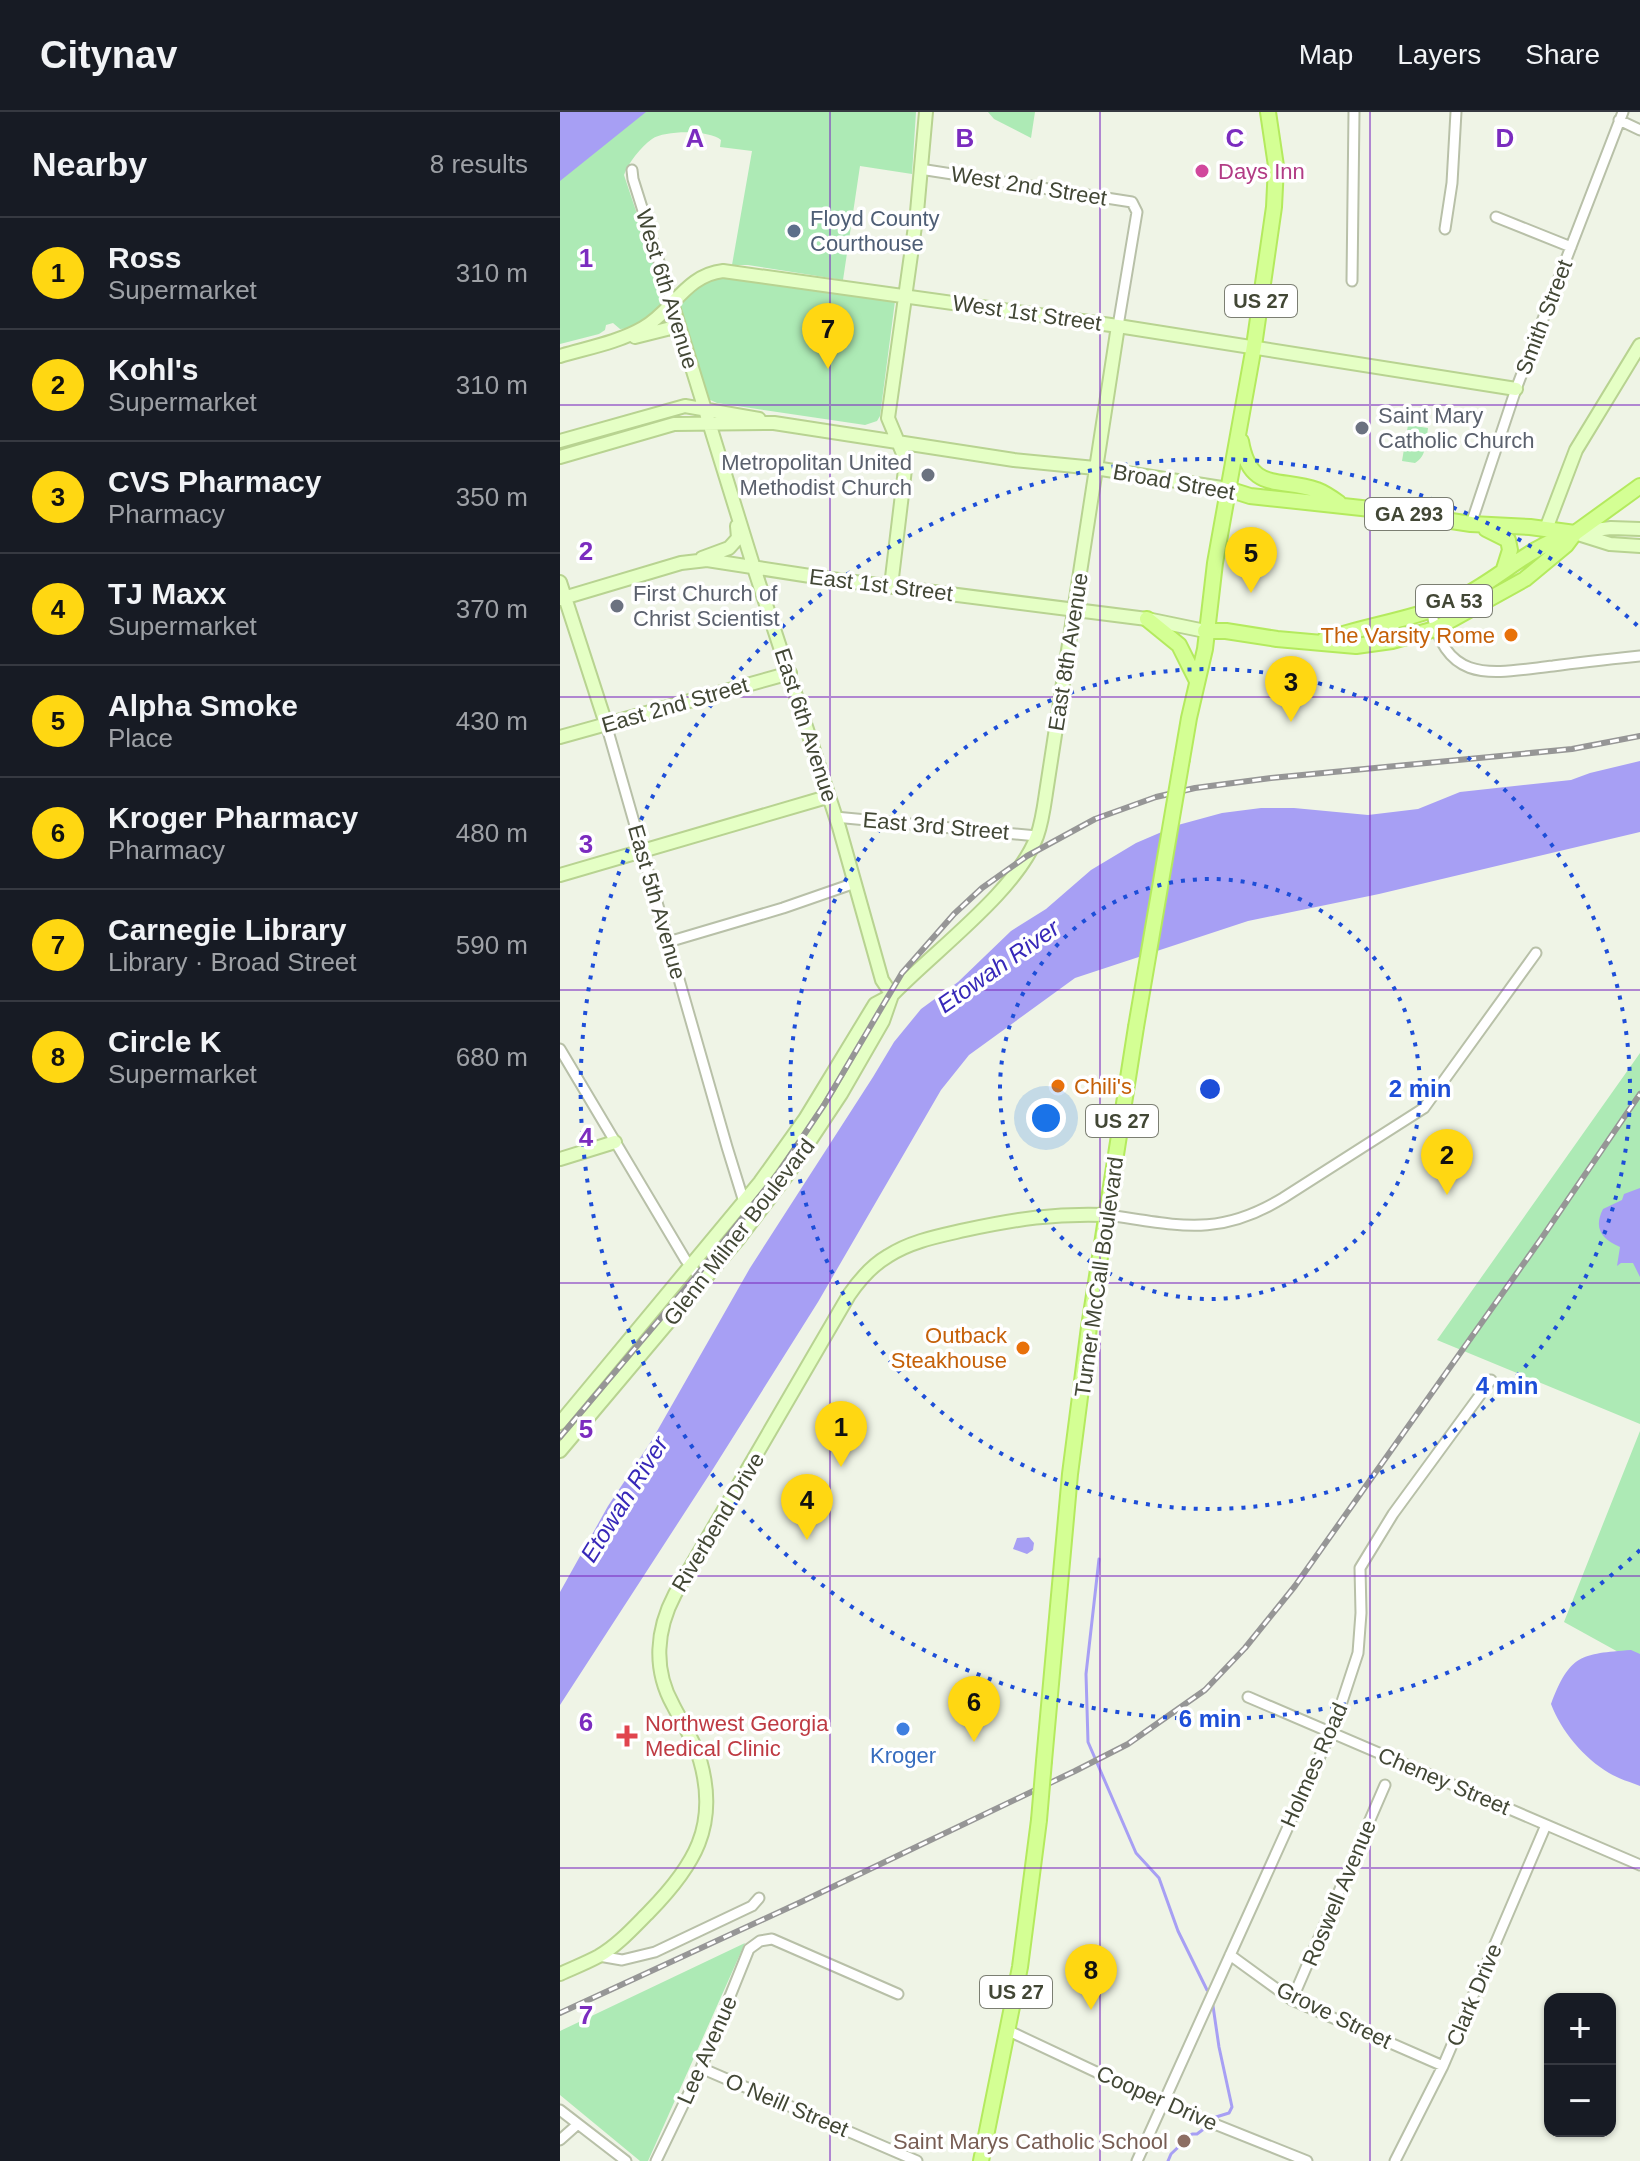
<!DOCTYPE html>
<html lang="en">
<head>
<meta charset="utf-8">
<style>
	:root { --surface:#171b24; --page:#242831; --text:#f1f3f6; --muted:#9ea1a6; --line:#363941; --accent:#ffd712 }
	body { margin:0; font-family:Arial,sans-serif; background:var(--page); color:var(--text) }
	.controls { position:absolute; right:24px; bottom:24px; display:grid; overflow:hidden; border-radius:16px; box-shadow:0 2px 6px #0004 }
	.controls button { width:72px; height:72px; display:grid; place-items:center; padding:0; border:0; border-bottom:2px solid var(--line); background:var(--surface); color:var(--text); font:40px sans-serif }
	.you { position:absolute; left:486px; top:1006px; width:28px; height:28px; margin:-20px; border:6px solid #fff; border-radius:50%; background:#1a73e8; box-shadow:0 0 0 12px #1a73e833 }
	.badge { display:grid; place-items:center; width:52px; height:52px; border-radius:50%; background:var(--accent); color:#111; font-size:26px; font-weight:700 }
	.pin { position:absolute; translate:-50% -66px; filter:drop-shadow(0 2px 4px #0008) }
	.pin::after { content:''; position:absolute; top:42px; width:28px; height:24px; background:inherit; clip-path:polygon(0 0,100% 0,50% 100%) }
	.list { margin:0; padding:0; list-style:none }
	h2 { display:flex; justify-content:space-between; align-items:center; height:104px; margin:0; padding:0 32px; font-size:34px }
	h2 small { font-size:26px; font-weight:400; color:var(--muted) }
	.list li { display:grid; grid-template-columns:52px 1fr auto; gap:24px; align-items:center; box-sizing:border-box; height:112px; padding:0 32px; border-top:2px solid var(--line) }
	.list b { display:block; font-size:30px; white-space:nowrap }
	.list p { margin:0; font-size:26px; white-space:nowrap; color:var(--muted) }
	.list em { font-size:26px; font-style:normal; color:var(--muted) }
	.map { position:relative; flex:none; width:1080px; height:2049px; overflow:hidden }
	header { display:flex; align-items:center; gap:48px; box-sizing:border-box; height:112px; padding:0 40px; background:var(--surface); border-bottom:2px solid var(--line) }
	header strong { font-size:38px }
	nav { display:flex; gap:44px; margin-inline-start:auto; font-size:28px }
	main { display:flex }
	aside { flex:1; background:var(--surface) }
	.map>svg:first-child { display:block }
	.green { fill:#adeab5 }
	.water { fill:#a79ff4 }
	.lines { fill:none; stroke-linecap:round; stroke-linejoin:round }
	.stream { stroke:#a79ff4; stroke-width:3 }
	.street-casing { stroke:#b8c0a8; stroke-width:13 }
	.secondary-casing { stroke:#b8d391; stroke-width:16 }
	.primary-casing { stroke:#b4ea5e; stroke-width:18 }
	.street { stroke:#fff; stroke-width:9 }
	.secondary { stroke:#e5ffc5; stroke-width:12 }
	.primary { stroke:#d4ff94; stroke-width:14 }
	.rail-casing { stroke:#969696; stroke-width:6 }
	.rail { stroke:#fff; stroke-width:3; stroke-dasharray:9; stroke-linecap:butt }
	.primary-bridge-casing { stroke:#b4ea5e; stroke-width:18; stroke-linecap:butt }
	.primary-bridge { stroke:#d4ff94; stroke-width:14 }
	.grid { fill:none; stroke:#7b2cbf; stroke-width:2; stroke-opacity:0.55 }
	.ring { fill:none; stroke:#1d4ed8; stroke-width:4; stroke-dasharray:4 8 }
	.hotel-dot { fill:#d1479c; stroke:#fff; stroke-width:3 }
	.service-dot { fill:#5c6f8a; stroke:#fff; stroke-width:3 }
	.worship-dot { fill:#6b7280; stroke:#fff; stroke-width:3 }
	.food-dot { fill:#e8710a; stroke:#fff; stroke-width:3 }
	.shop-dot { fill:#3f7fe0; stroke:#fff; stroke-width:3 }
	.health-dot { fill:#e0444e; stroke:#fff; stroke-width:3 }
	.education-dot { fill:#8d6e63; stroke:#fff; stroke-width:3 }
	.labels { text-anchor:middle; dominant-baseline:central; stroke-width:7; stroke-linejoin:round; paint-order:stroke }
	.shield { fill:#fff; stroke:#7b7e72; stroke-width:2 }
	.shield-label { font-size:20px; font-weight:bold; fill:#424735 }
	.hotel-label { font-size:22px; fill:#b23c85; stroke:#fff; text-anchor:start }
	.street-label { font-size:22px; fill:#424735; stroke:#fff }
	.service-label { font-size:22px; fill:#4e5e75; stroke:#fff; text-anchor:start }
	.worship-label { font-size:22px; fill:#5b616d; stroke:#fff; text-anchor:start }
	.food-label { font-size:22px; fill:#c56008; stroke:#fff; text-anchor:end }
	.health-label { font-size:22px; fill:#be3a42; stroke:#fff; text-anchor:start }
	.shop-label { font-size:22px; fill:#366cbe; stroke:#fff }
	.education-label { font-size:22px; fill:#785e54; stroke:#fff; text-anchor:end }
	.water-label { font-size:24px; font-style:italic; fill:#3728b9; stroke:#fff }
	.grid-label { font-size:26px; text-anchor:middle; font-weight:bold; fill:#7b2cbf; stroke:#fff; stroke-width:7; stroke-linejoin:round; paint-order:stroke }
	.centre { fill:#1d4ed8; stroke:#fff; stroke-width:4 }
	.ring-label { font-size:24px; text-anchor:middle; font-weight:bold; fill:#1d4ed8; stroke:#fff; stroke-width:7; stroke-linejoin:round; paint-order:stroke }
</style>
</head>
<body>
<header>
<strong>Citynav</strong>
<nav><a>Map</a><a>Layers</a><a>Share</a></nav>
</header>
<main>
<aside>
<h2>Nearby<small>8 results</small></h2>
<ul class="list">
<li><span class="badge">1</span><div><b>Ross</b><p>Supermarket</p></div><em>310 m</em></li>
<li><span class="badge">2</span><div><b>Kohl's</b><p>Supermarket</p></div><em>310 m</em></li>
<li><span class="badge">3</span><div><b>CVS Pharmacy</b><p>Pharmacy</p></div><em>350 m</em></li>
<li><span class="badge">4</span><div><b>TJ Maxx</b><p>Supermarket</p></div><em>370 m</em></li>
<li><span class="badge">5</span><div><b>Alpha Smoke</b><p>Place</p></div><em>430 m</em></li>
<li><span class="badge">6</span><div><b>Kroger Pharmacy</b><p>Pharmacy</p></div><em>480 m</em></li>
<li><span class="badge">7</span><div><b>Carnegie Library</b><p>Library · Broad Street</p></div><em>590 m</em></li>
<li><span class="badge">8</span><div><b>Circle K</b><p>Supermarket</p></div><em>680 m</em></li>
</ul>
</aside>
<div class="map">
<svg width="1080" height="2049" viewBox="0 0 1080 2049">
	<rect width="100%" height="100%" fill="#eff4e6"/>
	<path class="green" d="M20 0H356L352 62 300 54 283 168 188 153H172L192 39 160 35 161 28C149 18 106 18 92 27 81 35 68 51 64 63L105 186V191C91 204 80 217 60 217L53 211 46 213 45 218 39 222 0 232V18Z
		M428 0H475L471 26 434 7Z
		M164 164 335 189 320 304 317 309 305 313 157 291 148 287 118 193C129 176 145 169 164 164Z
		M848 313 868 316C866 329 867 344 855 351L842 349Z
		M1080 941V1312L877 1228Z
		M1080 1319V1552L1004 1510Z
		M185 1831 88 2049H80L0 1983V1919Z"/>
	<path class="water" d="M0 0H86L0 69Z
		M1080 649V720L819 782 688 809 515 866 409 943 381 978 258 1190 153 1357 0 1593V1480L48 1394 92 1328 190 1156 313 965 334 930 361 897 398 870 451 819 486 797 531 758 576 731 618 713 662 701 701 696H734L808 703 858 697 900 680 1011 668 1030 661Z
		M1080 1076V1165L1073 1151H1061L1057 1154 1060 1135C1042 1127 1033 1117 1043 1097L1062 1088 1064 1082Z
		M469 1425 474 1431 473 1438 467 1442 453 1437 457 1426Z
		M1071 1538 1080 1542V1674C1070 1670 1059 1667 1049 1661 1024 1646 1001 1619 991 1592 1010 1542 1021 1542 1071 1538Z"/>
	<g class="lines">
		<path class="stream" d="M539 1447 526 1562 528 1630 576 1741 599 1766 618 1819 647 1878
			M653 1894 659 1935 672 1995 669 2001 656 2005
			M608 2049 611 2042 632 2022H637L645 2016"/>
		<defs>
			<path id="street" d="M1059 8 1080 18
				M360 57 572 90 577 100 558 214
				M72 58 73 67 112 191
				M936 105 1011 135
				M885 117 892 71 896 0
				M792 169 794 0
				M911 412 956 277 1063 0
				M871 498C886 574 932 561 993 554 1022 550 1051 547 1080 544
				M46 612 167 1035 184 1090 193 1109
				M275 705 477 724
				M108 830 223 796 295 771
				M0 937 125 1147 143 1170
				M547 1103C619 1113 657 1126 723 1086L864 996 976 841
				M688 1585 1080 1753
				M670 1843 732 1888 883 1954
				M39 1844 62 1848 95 1840 192 1794 199 1786
				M732 1888 825 1673
				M449 1919 602 1991 747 2049
				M141 1956 357 2049
				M0 1998 66 2049
				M0 2028 18 2012
				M96 2049 141 1956 189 1837 200 1829 212 1827 338 1882
				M577 2049 775 1611 798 1541 801 1501 800 1456 833 1402 931 1268
				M835 2049 883 1954 986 1713"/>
			<path id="secondary" d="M112 191 194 456 279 715 322 868 332 883
				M75 225 111 216 121 223
				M0 244C27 236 59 230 83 216 113 199 126 163 163 159L558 214 956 277
				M0 329 125 294 199 307
				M0 345 114 312 214 311 454 348 535 356 668 377
				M986 417 1016 338 1080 233
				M1018 420 1051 416 1080 417
				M1015 421 1050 432 1080 434
				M142 446 169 436 178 426 177 414
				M0 470 46 612
				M331 474 346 349 328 306 357 100 366 0
				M0 487 121 451 147 448 263 466 587 507 645 519
				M0 625 230 561
				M0 763 267 685
				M0 1047 55 1030
				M0 1311 200 1070 245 1007 315 892 332 883C373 840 458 778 477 724 482 710 484 695 486 681L558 214
				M0 1339 180 1125 228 1062 281 982 323 909 332 883
				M0 1862C13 1856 26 1851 39 1844 58 1833 74 1815 89 1800 134 1754 159 1714 140 1648 134 1628 122 1611 113 1593 93 1557 96 1518 115 1482L289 1183C300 1167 311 1154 328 1144 351 1129 379 1124 405 1118 456 1107 495 1101 547 1103"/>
			<path id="primary" d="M681 329C690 381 719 365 757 378 765 381 772 386 779 391
				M668 377 690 384 820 398 911 412 970 415 1015 421
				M926 417 948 428 950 438 944 457
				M587 507 619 533 637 569
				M645 519H666L717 527 796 534 832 529 875 517 965 467 1006 433 1015 421 1080 374
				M764 528C807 513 853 508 894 489 936 470 966 436 1011 422
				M622 647 629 606 645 537 655 451 694 234 714 95 716 54 708 0
				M484 1649 510 1362 529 1215 576 915
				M421 2049 460 1855 479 1708"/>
		</defs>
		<use href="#street" class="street-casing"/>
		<use href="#secondary" class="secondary-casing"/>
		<use href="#primary" class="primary-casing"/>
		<use href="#street" class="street"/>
		<use href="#secondary" class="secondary"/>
		<use href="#primary" class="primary"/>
		<defs>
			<path id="rail" d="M0 1325 137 1163 219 1060 264 993 342 861 394 802 422 776 467 744 535 707 596 685 635 676 711 666 1012 637 1080 624
				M0 1901 241 1790 515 1659 568 1632 645 1578 685 1536 735 1474 981 1127 1080 982"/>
		</defs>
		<use href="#rail" class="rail-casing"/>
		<use href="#rail" class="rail"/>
		<defs>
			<path id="primary-bridge" d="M576 915 622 647
				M479 1708 484 1649"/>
		</defs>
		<use href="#primary-bridge" class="primary-bridge-casing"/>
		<use href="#primary-bridge" class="primary-bridge"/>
	</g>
	<path class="grid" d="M270 0V2049M540 0V2049M810 0V2049M0 293H1080M0 585H1080M0 878H1080M0 1171H1080M0 1464H1080M0 1756H1080"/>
	<g class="ring">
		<circle cx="650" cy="977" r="210"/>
		<circle cx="650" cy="977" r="420"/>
		<path d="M1080 1438A630 630 0 1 1 1080 516"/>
	</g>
	<circle class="hotel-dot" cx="642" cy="59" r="8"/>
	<circle class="service-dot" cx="234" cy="119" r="8"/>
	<g class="worship-dot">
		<circle cx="802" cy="316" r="8"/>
		<circle cx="368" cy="363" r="8"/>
		<circle cx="57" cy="494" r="8"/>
	</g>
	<g class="food-dot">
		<circle cx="951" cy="523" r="8"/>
		<circle cx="498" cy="974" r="8"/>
		<circle cx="463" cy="1236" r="8"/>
	</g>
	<circle class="shop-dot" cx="343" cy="1617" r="8"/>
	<path class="health-dot" d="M63 1612h8v8h8v8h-8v8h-8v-8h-8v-8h8z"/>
	<circle class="education-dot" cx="624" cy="2029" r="8"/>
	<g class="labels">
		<g class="shield">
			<rect x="665" y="173" width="72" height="32" rx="6"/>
			<rect x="805" y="386" width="88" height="32" rx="6"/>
			<rect x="856" y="473" width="76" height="32" rx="6"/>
			<rect x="526" y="993" width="72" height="32" rx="6"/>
			<rect x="420" y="1864" width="72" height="32" rx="6"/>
		</g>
		<g class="shield-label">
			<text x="701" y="189">US 27</text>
			<text x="849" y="402">GA 293</text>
			<text x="894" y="489">GA 53</text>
			<text x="562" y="1009">US 27</text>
			<text x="456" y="1880">US 27</text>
		</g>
		<g class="hotel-label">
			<text x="658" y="59">Days Inn</text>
		</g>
		<g class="street-label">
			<text transform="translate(469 74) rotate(9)">West 2nd Street</text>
			<text transform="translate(107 177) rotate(73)">West 6th Avenue</text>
			<text transform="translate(467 201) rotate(8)">West 1st Street</text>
			<text transform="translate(984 205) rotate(-69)">Smith Street</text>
			<text transform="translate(614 370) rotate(10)">Broad Street</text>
			<text transform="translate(321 473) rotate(7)">East 1st Street</text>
			<text transform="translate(508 540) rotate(-81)">East 8th Avenue</text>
			<text transform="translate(115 593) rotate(-16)">East 2nd Street</text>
			<text transform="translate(246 613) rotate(72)">East 6th Avenue</text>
			<text transform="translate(376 714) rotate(5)">East 3rd Street</text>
			<text transform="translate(97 790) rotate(74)">East 5th Avenue</text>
			<text transform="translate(179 1120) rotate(-52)">Glenn Milner Boulevard</text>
			<text transform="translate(539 1165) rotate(-82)">Turner McCall Boulevard</text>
			<text transform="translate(158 1410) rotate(-59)">Riverbend Drive</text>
			<text transform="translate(754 1653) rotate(-66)">Holmes Road</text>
			<text transform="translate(884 1669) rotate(23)">Cheney Street</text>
			<text transform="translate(779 1781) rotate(-67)">Roswell Avenue</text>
			<text transform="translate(914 1883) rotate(-67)">Clark Drive</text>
			<text transform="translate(774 1903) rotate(26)">Grove Street</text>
			<text transform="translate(147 1938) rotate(-66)">Lee Avenue</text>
			<text transform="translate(597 1986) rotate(24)">Cooper Drive</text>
			<text transform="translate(227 1993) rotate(23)">O Neill Street</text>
		</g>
		<g class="service-label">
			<text x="250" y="106">Floyd County<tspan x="250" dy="25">Courthouse</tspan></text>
		</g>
		<g class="worship-label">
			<text x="818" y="303">Saint Mary<tspan x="818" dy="25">Catholic Church</tspan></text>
			<text x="352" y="350" text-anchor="end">Metropolitan United<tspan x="352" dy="25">Methodist Church</tspan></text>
			<text x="73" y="481">First Church of<tspan x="73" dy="25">Christ Scientist</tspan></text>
		</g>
		<g class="food-label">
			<text x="935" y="523">The Varsity Rome</text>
			<text x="514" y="974" text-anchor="start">Chili's</text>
			<text x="447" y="1223">Outback<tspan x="447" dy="25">Steakhouse</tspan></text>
		</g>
		<g class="health-label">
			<text x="85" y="1611">Northwest Georgia<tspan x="85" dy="25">Medical Clinic</tspan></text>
		</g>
		<g class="shop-label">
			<text x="343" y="1643">Kroger</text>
		</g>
		<g class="education-label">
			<text x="608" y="2029">Saint Marys Catholic School</text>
		</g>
		<g class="water-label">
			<text transform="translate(438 854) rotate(-35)">Etowah River</text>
			<text transform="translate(64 1387) rotate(-58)">Etowah River</text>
		</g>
	</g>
	<g class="grid-label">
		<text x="135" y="35">A</text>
		<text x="405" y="35">B</text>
		<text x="675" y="35">C</text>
		<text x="945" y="35">D</text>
		<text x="26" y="155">1</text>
		<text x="26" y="448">2</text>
		<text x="26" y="741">3</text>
		<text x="26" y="1034">4</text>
		<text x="26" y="1326">5</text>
		<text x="26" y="1619">6</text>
		<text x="26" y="1912">7</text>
	</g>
	<circle cx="650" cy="977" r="12" class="centre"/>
	<g class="ring-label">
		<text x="860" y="985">2 min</text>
		<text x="947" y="1282">4 min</text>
		<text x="650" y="1615">6 min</text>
	</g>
</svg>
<div class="controls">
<button>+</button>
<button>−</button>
</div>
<div class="you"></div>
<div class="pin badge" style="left:281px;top:1355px">1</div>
<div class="pin badge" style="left:887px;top:1083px">2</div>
<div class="pin badge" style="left:731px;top:610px">3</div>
<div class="pin badge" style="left:247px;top:1428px">4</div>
<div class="pin badge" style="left:691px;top:481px">5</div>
<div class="pin badge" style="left:414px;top:1630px">6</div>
<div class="pin badge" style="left:268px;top:257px">7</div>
<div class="pin badge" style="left:531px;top:1898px">8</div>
</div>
</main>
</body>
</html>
